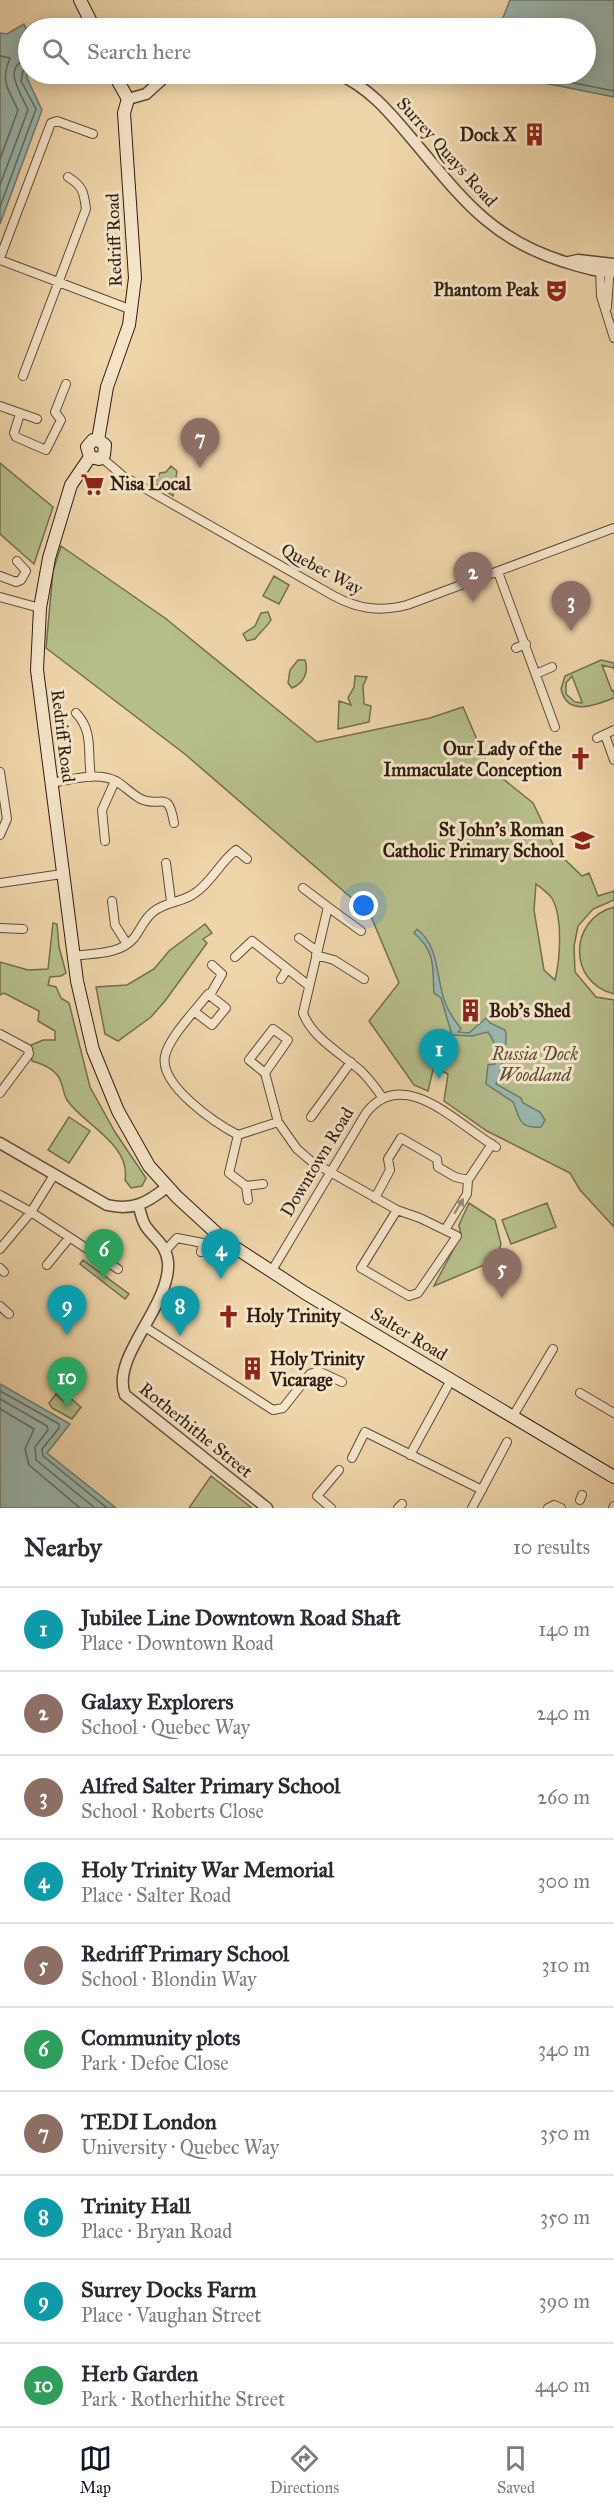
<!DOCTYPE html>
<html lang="en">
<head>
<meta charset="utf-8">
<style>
	:root { --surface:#fff; --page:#f7f7f7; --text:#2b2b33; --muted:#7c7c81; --line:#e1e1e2; --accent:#111827 }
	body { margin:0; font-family:"IM FELL Great Primer",serif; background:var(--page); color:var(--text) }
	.you { position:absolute; left:364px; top:906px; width:21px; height:21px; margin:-15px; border:4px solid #fff; border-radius:50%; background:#1a73e8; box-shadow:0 0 0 9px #1a73e833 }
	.badge { display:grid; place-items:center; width:39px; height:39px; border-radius:50%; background:var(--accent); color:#fff; font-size:20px; font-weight:700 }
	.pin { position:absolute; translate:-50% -50px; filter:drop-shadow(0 2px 3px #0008) }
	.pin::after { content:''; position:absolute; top:32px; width:21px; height:18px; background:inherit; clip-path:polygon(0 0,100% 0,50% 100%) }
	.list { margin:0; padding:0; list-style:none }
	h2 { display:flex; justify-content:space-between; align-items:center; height:78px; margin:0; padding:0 24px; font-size:26px }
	h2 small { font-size:20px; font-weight:400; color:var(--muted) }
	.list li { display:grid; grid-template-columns:39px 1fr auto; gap:18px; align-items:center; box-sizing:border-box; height:84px; padding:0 24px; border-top:2px solid var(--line) }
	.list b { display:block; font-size:22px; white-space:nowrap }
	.list p { margin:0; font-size:20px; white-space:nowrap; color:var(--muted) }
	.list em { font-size:20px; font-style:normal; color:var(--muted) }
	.icon { flex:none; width:33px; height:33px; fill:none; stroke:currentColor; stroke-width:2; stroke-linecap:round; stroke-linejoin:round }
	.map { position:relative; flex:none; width:614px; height:1508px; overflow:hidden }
	.search { position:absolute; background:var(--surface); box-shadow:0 3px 15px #0003; left:18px; right:18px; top:18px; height:66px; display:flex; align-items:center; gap:15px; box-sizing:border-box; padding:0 21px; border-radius:33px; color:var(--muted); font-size:22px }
	.sheet { height:918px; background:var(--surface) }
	nav { display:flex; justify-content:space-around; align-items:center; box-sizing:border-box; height:84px; border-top:2px solid var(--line); background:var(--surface); font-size:16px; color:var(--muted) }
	nav a { display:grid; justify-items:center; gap:3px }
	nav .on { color:var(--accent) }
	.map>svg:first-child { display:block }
	.green { fill:#b6be8b; stroke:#726e4e; stroke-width:1.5; fill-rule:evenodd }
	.water { fill:#9ab8af; stroke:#6f7a70; stroke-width:1.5 }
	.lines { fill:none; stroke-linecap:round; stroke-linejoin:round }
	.shore { stroke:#646a60; stroke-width:1.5 }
	.minor-casing { stroke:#5e4b38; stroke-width:10 }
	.tertiary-casing { stroke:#5e4b38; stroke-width:13 }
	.secondary-casing { stroke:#2e1d12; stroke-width:14 }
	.minor { stroke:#f5e4c8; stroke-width:8 }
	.tertiary { stroke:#f5e4c8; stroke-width:10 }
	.secondary { stroke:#f5e4c8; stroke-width:12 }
	.oneway { fill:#9b8a76 }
	.labels { text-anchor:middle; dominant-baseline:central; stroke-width:6; stroke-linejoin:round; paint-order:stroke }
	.poi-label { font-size:18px; font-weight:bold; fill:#2e1d12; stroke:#f5e4c8; text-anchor:end }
	.street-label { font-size:18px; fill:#2e1d12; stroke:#f5e4c8 }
	.park-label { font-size:18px; font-style:italic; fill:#574d36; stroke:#f5e4c8 }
</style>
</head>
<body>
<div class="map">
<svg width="614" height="1508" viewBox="0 0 614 1508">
	<rect width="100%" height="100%" fill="#efd5aa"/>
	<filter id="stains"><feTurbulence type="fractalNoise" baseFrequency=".00333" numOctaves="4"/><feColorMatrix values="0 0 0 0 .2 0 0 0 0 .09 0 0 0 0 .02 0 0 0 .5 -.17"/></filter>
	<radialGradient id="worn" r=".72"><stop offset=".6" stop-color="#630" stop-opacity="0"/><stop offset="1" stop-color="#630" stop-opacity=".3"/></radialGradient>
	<path class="green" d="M0 463 53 507 34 564 0 534Z
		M171 466 177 471 173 496 155 483 160 473 166 472Z
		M61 546 165 618 317 742 430 718 463 707 487 763 497 774 533 803 556 851 582 876 589 873 598 896 614 891V900L593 909 578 926 574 946 575 972 596 997 614 1000V1227L580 1190 570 1173 487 1131 444 1101 448 1074 436 1068 433 1070 428 1091 414 1085 369 1021 399 983 370 914 186 755 46 648 53 571ZM536 884C541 888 550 894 553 900 563 920 560 960 555 980L544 970 534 910Z
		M274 576 289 585 279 604 263 596Z
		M268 612 271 620C267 627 260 632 255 639L247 641 243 634 255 626 261 613Z
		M298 660H305C309 672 304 683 292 688L288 683 290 670Z
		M601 660 614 663V668L602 665 612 691 614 690V698C596 705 567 717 561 689L565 676ZM572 676 582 702V703L575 702 566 694V683Z
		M355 676 367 677 363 686 364 704 371 706 369 722 338 729 339 701 351 705 348 698 354 687Z
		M614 907V994C567 982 569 919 614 907Z
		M53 923 57 924 59 947 66 973 61 976 50 977 48 985 56 987 61 998 69 1003 90 1087 115 1132 146 1178 142 1186 131 1188 125 1180C131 1144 84 1125 67 1100 64 1095 63 1087 61 1082 57 1070 43 1064 32 1061L29 1046 43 1040H55V1031L38 1021 39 1011 4 993 0 995V962L28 970 48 969Z
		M205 924 212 933 203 939 207 943 165 1001 151 1017 118 1041 105 1034 96 987 127 985 154 969 169 951Z
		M69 1117 90 1131 69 1163 48 1150Z
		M469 1203 495 1220 501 1244 496 1260 434 1286 461 1235 459 1225Z
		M547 1203 556 1227 511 1244 502 1220Z
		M83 1260 129 1294 125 1299 80 1264Z
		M56 1394 63 1401 68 1396 81 1407 72 1419 52 1408 49 1403Z
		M211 1476 252 1508H189Z"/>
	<path class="water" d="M510 0H614V97L499 74H586V28H499Z
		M24 24 28 33 27 78 42 110 0 224V33L7 34Z
		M417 929C441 948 435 979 446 1005 450 1014 456 1022 461 1029L458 1032 469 1033 486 1018 490 1023 505 1030C509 1038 500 1075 496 1084L521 1098 523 1103 540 1112 545 1120 541 1127C517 1129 520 1116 513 1102L486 1084 488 1065 495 1064C496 1050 496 1043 488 1032L472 1036 452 1035 441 998 434 993C432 968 437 953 414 933Z
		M0 1384 70 1424 47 1453 116 1508H0Z"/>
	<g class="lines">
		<path class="shore" d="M0 56 10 58C0 83 8 88 18 110L0 159
			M529 74 614 91
			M0 185 28 110C22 95 0 65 28 60
			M0 207 36 109 21 81 23 71 28 68
			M0 1391 59 1424V1428L42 1449 43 1456 107 1508
			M0 1399 47 1426 48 1430 35 1447 36 1460 95 1508
			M0 1409 34 1429 25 1449 29 1465 80 1508"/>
		<defs>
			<path id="minor" d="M0 258 51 123 57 121 93 134
				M0 260 132 310
				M600 267 601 296 614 338
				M607 307 610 266
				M23 376 86 209C84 193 83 186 68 177
				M0 406 37 419
				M20 414 14 433 16 437 46 450 61 420 55 412 66 384
				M102 458 123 476 334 596C358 609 380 612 407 605L614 528
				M498 572 555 727
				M0 576 16 582 21 580 26 571 17 561
				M0 597 40 608
				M516 648 526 644
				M536 674 552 667
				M76 713C94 732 87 752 91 777
				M605 735 614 760
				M597 738 614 730
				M0 772 7 819 0 835
				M51 783C71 780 97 771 116 781 124 786 131 793 139 798 161 810 168 787 174 823
				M105 841 102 810 115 781
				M166 863 171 901
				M0 883 62 874
				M303 888 328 907 303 1013C312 1038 342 1054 361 1071 369 1079 376 1088 382 1097
				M112 901 115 925 127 944
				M328 907 361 931
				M0 928 23 929
				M299 938 317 951
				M316 955 334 960 364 979
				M73 956C93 953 120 955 134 938 141 929 144 919 153 912 166 901 182 903 195 893 212 882 220 862 236 850L247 859
				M235 957 252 941 308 985
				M281 979 287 969
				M210 995 222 974 212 965
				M195 1012 212 1025 226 1008 208 994C196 1010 169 1037 165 1056 159 1085 215 1123 238 1135L278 1122
				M0 1034 28 1049 29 1054 0 1093
				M265 1073 249 1060 273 1029 288 1040 265 1073 278 1122 297 1149 311 1161 397 1210 420 1218 457 1236 418 1293 409 1296 361 1268 397 1210
				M311 1117 351 1062
				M238 1135 229 1173 246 1186 263 1184
				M246 1186 248 1200
				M0 1195 31 1212 118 1269
				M375 1198 390 1170 388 1159 401 1138 437 1159 438 1167 455 1177 468 1180
				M445 1230 467 1194 468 1180 492 1144
				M0 1249 31 1212 54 1175
				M165 1251 177 1238 203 1243 201 1252
				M47 1265 69 1238
				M0 1268 4 1272
				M271 1272 366 1113C404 1064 459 1126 496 1147
				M0 1306 9 1314
				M145 1327 273 1410 283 1408 310 1374 318 1371 342 1382
				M580 1393 614 1413
				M513 1416 553 1349
				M410 1455 451 1380
				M352 1458 365 1432 482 1490
				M580 1500 582 1495
				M331 1508 317 1496 339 1470
				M398 1508 402 1504
				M472 1508 507 1442
				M548 1508 554 1505 561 1508
				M613 1508 614 1506"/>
			<path id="tertiary" d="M338 74C370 88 390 113 412 139 461 197 490 239 565 262 582 267 596 272 614 272
				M128 99 146 94 168 74
				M569 262 578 260 614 264
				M0 1143 107 1205C133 1211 147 1203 167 1187
				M139 1207C141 1214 142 1222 147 1228 156 1240 166 1245 168 1262 171 1306 110 1357 125 1395L267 1508"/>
			<path id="secondary" d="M80 0 94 28
				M98 440 107 387 129 325 135 278 124 113 128 99 114 74
				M90 457 71 485 49 558 40 608 37 670 77 981 93 1050 118 1111 149 1166 177 1197 225 1241 305 1293 614 1477
				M90 457 99 459 104 455 105 445 98 440
				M90 457 87 447 93 440H98"/>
		</defs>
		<use href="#minor" class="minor-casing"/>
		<use href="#tertiary" class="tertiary-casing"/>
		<use href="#secondary" class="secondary-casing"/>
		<use href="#minor" class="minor"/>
		<use href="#tertiary" class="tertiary"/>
		<use href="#secondary" class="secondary"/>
	</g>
	<defs><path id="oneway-solid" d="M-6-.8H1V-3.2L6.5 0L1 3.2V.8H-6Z" transform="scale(1.5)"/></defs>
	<use class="oneway" href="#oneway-solid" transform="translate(459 1206) rotate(-59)"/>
	<defs>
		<symbol id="building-bare" viewBox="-9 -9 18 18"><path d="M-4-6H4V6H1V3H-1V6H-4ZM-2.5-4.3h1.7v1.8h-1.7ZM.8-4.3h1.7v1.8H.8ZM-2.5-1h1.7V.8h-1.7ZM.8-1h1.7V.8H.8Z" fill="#8f2418" stroke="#f5e4c8" stroke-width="2.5" paint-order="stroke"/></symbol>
		<symbol id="theatre-bare" viewBox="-9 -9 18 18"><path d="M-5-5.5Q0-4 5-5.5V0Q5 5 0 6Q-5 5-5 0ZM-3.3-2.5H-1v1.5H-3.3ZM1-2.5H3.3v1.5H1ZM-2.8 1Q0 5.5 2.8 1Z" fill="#8f2418" stroke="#f5e4c8" stroke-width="2.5" paint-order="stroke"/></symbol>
		<symbol id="supermarket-bare" viewBox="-9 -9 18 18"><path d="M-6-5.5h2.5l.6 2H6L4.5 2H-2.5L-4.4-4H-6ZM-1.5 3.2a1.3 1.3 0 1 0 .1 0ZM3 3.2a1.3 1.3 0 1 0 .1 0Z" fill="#8f2418" stroke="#f5e4c8" stroke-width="2.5" paint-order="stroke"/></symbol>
		<symbol id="church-bare" viewBox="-9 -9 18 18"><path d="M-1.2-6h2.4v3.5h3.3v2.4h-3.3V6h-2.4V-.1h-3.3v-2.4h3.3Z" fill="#8f2418" stroke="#f5e4c8" stroke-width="2.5" paint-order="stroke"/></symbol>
		<symbol id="school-bare" viewBox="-9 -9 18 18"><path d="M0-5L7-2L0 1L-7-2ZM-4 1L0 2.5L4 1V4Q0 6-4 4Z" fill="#8f2418" stroke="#f5e4c8" stroke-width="2.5" paint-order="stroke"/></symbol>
	</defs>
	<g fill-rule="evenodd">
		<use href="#building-bare" x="518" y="118" width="33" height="33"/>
		<use href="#theatre-bare" x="540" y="274" width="33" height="33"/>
		<use href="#supermarket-bare" x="76" y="468" width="33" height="33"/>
		<use href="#church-bare" x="564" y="742" width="33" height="33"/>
		<use href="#school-bare" x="566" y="824" width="33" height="33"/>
		<use href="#building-bare" x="454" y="994" width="33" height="33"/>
		<use href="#church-bare" x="212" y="1300" width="33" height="33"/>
		<use href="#building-bare" x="236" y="1352" width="33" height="33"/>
	</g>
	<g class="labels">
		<g class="poi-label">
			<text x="517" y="135">Dock X</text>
			<text x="539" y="290">Phantom Peak</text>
			<text x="110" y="484" text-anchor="start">Nisa Local</text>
			<text x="562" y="749">Our Lady of the<tspan x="562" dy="21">Immaculate Conception</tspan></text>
			<text x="564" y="830">St John's Roman<tspan x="564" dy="21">Catholic Primary School</tspan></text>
			<text x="489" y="1011" text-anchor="start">Bob's Shed</text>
			<text x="246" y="1316" text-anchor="start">Holy Trinity</text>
			<text x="270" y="1359" text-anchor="start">Holy Trinity<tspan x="270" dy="21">Vicarage</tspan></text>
		</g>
		<g class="street-label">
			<text transform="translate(447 152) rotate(48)">Surrey Quays Road</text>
			<text transform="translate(114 240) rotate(-92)">Redriff Road</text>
			<text transform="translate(322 569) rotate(28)">Quebec Way</text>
			<text transform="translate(63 736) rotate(83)">Redriff Road</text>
			<text transform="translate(317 1162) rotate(-59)">Downtown Road</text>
			<text transform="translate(409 1334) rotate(31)">Salter Road</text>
			<text transform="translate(196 1430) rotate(39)">Rotherhithe Street</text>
		</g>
		<g class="park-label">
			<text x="535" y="1054">Russia Dock<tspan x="535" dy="21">Woodland</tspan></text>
		</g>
	</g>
	<rect width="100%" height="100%" filter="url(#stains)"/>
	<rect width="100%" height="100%" fill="url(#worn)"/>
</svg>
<div class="you"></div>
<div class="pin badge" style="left:439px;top:1079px;background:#0f9aa8">1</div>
<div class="pin badge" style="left:473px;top:602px;background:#8d6e63">2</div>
<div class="pin badge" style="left:571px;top:631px;background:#8d6e63">3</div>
<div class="pin badge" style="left:221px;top:1279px;background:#0f9aa8">4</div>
<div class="pin badge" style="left:502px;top:1298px;background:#8d6e63">5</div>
<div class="pin badge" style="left:104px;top:1279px;background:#2e9e5b">6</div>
<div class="pin badge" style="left:200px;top:468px;background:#8d6e63">7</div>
<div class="pin badge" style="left:180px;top:1336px;background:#0f9aa8">8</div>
<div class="pin badge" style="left:67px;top:1335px;background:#0f9aa8">9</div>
<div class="pin badge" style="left:67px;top:1407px;background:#2e9e5b">10</div>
<div class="search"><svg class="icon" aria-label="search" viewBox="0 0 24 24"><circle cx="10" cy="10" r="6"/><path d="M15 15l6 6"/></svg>Search here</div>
</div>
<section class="sheet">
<h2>Nearby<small>10 results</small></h2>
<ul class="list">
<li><span class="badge" style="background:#0f9aa8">1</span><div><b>Jubilee Line Downtown Road Shaft</b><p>Place · Downtown Road</p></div><em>140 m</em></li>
<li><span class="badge" style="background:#8d6e63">2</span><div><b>Galaxy Explorers</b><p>School · Quebec Way</p></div><em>240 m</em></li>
<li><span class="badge" style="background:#8d6e63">3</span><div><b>Alfred Salter Primary School</b><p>School · Roberts Close</p></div><em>260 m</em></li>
<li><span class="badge" style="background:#0f9aa8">4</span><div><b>Holy Trinity War Memorial</b><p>Place · Salter Road</p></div><em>300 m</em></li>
<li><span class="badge" style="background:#8d6e63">5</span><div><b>Redriff Primary School</b><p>School · Blondin Way</p></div><em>310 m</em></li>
<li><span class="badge" style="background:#2e9e5b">6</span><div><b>Community plots</b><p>Park · Defoe Close</p></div><em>340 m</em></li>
<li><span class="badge" style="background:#8d6e63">7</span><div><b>TEDI London</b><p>University · Quebec Way</p></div><em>350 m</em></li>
<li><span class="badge" style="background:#0f9aa8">8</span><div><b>Trinity Hall</b><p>Place · Bryan Road</p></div><em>350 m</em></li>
<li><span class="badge" style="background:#0f9aa8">9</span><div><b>Surrey Docks Farm</b><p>Place · Vaughan Street</p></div><em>390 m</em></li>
<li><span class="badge" style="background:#2e9e5b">10</span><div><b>Herb Garden</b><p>Park · Rotherhithe Street</p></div><em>440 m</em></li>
</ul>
</section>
<nav>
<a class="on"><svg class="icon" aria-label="map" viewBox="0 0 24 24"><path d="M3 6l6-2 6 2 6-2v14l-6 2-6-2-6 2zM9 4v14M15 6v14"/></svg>Map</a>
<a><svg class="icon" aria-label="directions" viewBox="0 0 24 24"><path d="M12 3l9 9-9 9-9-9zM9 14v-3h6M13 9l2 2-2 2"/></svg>Directions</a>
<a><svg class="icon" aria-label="saved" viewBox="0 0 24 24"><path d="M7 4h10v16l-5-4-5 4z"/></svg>Saved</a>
</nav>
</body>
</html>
